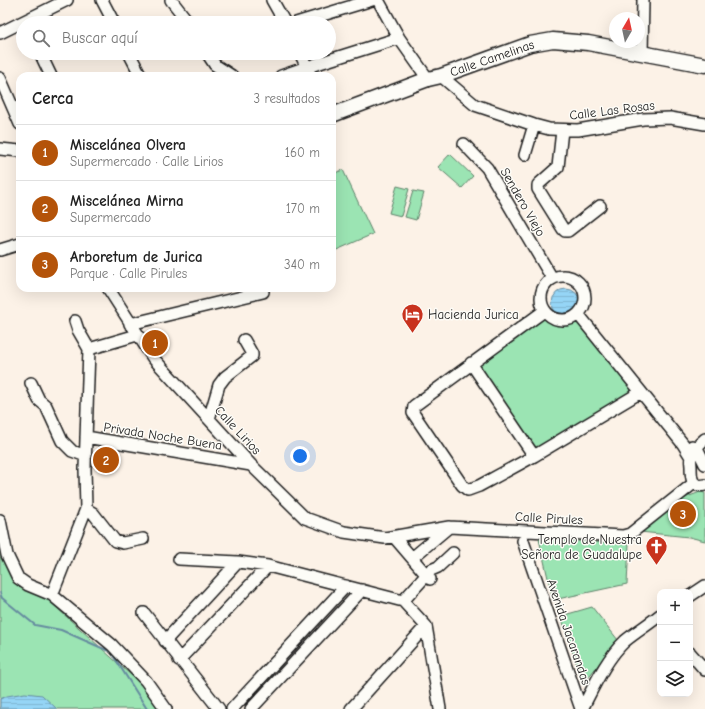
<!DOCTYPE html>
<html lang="es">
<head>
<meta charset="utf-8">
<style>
	:root { --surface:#fff; --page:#f2f2f2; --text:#222; --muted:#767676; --line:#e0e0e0; --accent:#b45309 }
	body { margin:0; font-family:"Comic Neue",sans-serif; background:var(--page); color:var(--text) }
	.controls { position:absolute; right:12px; bottom:12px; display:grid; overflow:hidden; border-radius:8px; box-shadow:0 4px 16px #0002 }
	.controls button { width:36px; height:36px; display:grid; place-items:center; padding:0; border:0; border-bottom:1px solid var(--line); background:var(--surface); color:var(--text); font:20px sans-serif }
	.compass { position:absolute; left:609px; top:12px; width:36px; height:36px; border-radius:50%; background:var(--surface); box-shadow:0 4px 16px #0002; rotate:9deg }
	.you { position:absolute; left:300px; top:456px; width:14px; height:14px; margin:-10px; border:3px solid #fff; border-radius:50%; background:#1a73e8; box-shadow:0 0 0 6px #1a73e833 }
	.badge { display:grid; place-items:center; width:26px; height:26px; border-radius:50%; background:var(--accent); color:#fff; font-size:13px; font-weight:700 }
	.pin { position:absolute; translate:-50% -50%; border:2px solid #fff; box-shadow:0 1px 4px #0006 }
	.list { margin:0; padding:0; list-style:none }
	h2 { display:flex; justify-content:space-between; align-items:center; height:52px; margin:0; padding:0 16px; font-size:17px }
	h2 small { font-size:13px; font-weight:400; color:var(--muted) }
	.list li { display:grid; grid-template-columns:26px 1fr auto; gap:12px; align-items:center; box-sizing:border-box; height:56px; padding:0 16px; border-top:1px solid var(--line) }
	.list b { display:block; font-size:15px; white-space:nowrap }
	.list p { margin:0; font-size:13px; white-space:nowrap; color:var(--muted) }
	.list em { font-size:13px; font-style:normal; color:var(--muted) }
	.icon { flex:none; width:22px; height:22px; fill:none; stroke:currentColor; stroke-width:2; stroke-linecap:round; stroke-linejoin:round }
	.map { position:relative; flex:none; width:705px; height:709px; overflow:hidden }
	.search { position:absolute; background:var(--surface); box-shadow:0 4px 16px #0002; left:16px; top:16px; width:320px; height:44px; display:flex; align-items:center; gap:10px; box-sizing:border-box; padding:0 14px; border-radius:22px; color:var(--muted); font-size:15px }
	.panel { position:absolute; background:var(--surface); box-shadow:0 4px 16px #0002; left:16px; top:72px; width:320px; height:220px; border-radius:12px }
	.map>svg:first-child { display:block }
	.park { fill:#9be4b3; stroke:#5c8068 }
	.water { fill:url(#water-rules); stroke:#658b9f }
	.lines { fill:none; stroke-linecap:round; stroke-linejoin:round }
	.stream { stroke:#658b9f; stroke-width:2 }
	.minor-casing { stroke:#1c1c1c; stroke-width:14 }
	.major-casing { stroke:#1c1c1c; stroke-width:17 }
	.minor { stroke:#fdfcf7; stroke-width:11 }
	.major { stroke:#fdfcf7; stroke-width:14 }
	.labels { text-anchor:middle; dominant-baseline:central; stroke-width:3; stroke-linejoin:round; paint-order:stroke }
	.street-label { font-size:13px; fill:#1c1c1c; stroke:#fdfcf7 }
	.poi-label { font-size:13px; fill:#1c1c1c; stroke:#fdfcf7; text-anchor:start }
</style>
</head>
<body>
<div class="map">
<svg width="705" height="709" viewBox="0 0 705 709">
	<defs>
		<pattern id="water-rules" width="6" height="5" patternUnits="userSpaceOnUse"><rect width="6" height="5" fill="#95d5f6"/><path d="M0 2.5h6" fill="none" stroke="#80b6d2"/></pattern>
	</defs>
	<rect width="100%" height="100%" fill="#fcf2e7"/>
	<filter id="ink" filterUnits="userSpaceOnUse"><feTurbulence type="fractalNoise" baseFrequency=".025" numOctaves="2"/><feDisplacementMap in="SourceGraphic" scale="8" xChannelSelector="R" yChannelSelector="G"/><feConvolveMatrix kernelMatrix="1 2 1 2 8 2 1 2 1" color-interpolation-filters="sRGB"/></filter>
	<g filter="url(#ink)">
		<path class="park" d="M450 154 473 176 462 188 438 167Z
			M343 170 373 234 332 252V174Z
			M397 186 409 189 401 216 389 213Z
			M413 191 424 193 416 220 405 217Z
			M543 316 564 325 579 321 637 391 535 451 475 364Z
			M700 492 705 493V541L689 537 640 532 682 499Z
			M0 530 18 576 34 594 47 599 153 695 163 709H0Z
			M539 539 629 544 627 584 553 600Z
			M592 607 618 640 583 684 561 616Z"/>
		<path class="water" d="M552 303a14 14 0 1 1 28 0a14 14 0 1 1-28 0Z
			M25 693 42 695 57 709H0V699L7 696Z"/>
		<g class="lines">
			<path class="stream" d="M0 593 2 598 35 625 61 630 111 652 147 709"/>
			<defs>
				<path id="minor" d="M102 0 114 23
					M171 0 189 23
					M272 0 285 23
					M378 0 399 38 428 79
					M296 23 372 0
					M0 33 67 0
					M40 53 51 76
					M129 53 141 76
					M207 53 215 65 232 76
					M300 53 311 76
					M642 54 643 0
					M281 76 307 67 399 38
					M441 76 475 105 534 125 549 129 578 130 643 119 670 118 705 124
					M0 78 20 124
					M562 130 558 167 540 183 538 185V189L563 229 565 231H568L600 206
					M464 144 487 168 552 278
					M0 149 20 151
					M525 155 534 125
					M0 250 20 244
					M541 298a22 22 0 1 1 44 0a22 22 0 1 1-44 0Z
					M108 288 153 358 251 465 305 518 344 532 385 538 449 527 623 536 630 534 694 483
					M544 311 414 406 413 413 462 485 468 490 479 486 534 456 641 392
					M578 314 683 444 691 457
					M130 324 263 292
					M89 349 137 335
					M471 363 534 456
					M31 383 39 400 46 406 62 441 72 451 86 456
					M209 419 219 385 225 377 252 356V354L244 340
					M86 437 251 465
					M705 439C700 443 693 451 691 457 690 460 691 464 691 467 691 477 691 488 705 485
					M692 446 697 448 705 464
					M86 509 93 513 115 541 123 543 143 539
					M0 520 7 555 18 578 28 585 52 595 112 645 146 681 166 709
					M394 537 430 579
					M523 541 581 709
					M412 558 449 527
					M179 559 238 562 268 566 403 601 426 626 440 709
					M52 595 86 509 85 469 89 349 78 330 75 321
					M690 596 705 586
					M403 601 431 570 438 567 453 553
					M144 613 219 709
					M165 641 238 562
					M690 653 705 670
					M179 660 268 566
					M232 709 346 586
					M251 709 362 590
					M351 709 426 626
					M582 709C594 686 606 659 625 641 636 632 649 624 660 615"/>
				<path id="major" d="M332 115 428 79 441 76 530 44 553 40 588 43 705 65"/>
			</defs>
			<use href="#minor" class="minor-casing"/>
			<use href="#major" class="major-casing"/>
			<use href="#minor" class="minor"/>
			<use href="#major" class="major"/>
		</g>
	</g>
	<defs>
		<symbol id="hotel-pin" viewBox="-11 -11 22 30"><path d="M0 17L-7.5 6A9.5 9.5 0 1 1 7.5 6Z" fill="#c8321e" stroke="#fdfcf7"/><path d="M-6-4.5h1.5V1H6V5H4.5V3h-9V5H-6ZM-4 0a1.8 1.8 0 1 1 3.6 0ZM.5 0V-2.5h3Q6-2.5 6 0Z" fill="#fff"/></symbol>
		<symbol id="church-pin" viewBox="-11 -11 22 30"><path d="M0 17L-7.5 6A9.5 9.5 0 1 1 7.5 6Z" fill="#c8321e" stroke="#fdfcf7"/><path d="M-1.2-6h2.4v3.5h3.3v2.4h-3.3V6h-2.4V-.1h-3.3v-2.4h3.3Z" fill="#fff"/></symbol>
	</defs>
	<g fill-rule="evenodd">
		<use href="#hotel-pin" x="400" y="302" width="25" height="34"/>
		<use href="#church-pin" x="644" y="534" width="25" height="34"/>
	</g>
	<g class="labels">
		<g class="street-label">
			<text transform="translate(492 58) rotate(-19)">Calle Camelinas</text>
			<text transform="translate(612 110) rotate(-7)">Calle Las Rosas</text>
			<text transform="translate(523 202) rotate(60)">Sendero Viejo</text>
			<text transform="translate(238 430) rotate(47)">Calle Lirios</text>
			<text transform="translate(163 436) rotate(9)">Privada Noche Buena</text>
			<text transform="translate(549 518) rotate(3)">Calle Pirules</text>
			<text transform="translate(569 632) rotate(71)">Avenida Jacarandas</text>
		</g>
		<g class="poi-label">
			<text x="428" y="314">Hacienda Jurica</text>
			<text x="642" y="539" text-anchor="end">Templo de Nuestra<tspan x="642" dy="15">Señora de Guadalupe</tspan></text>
		</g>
	</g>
</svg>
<div class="controls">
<button>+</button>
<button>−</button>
<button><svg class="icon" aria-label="layers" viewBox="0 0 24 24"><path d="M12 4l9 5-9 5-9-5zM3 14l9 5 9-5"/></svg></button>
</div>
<svg class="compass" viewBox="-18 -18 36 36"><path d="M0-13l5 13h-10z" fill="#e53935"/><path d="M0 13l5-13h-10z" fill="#767676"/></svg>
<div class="you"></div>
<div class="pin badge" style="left:155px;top:343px">1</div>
<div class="pin badge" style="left:106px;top:460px">2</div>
<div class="pin badge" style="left:683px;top:514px">3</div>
<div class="search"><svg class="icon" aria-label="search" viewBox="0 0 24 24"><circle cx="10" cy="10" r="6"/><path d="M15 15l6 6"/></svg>Buscar aquí</div>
<section class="panel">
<h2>Cerca<small>3 resultados</small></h2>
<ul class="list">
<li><span class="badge">1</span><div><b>Miscelánea Olvera</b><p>Supermercado · Calle Lirios</p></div><em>160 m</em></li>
<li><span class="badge">2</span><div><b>Miscelánea Mirna</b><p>Supermercado</p></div><em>170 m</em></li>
<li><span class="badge">3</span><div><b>Arboretum de Jurica</b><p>Parque · Calle Pirules</p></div><em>340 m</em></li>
</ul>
</section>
</div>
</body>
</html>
